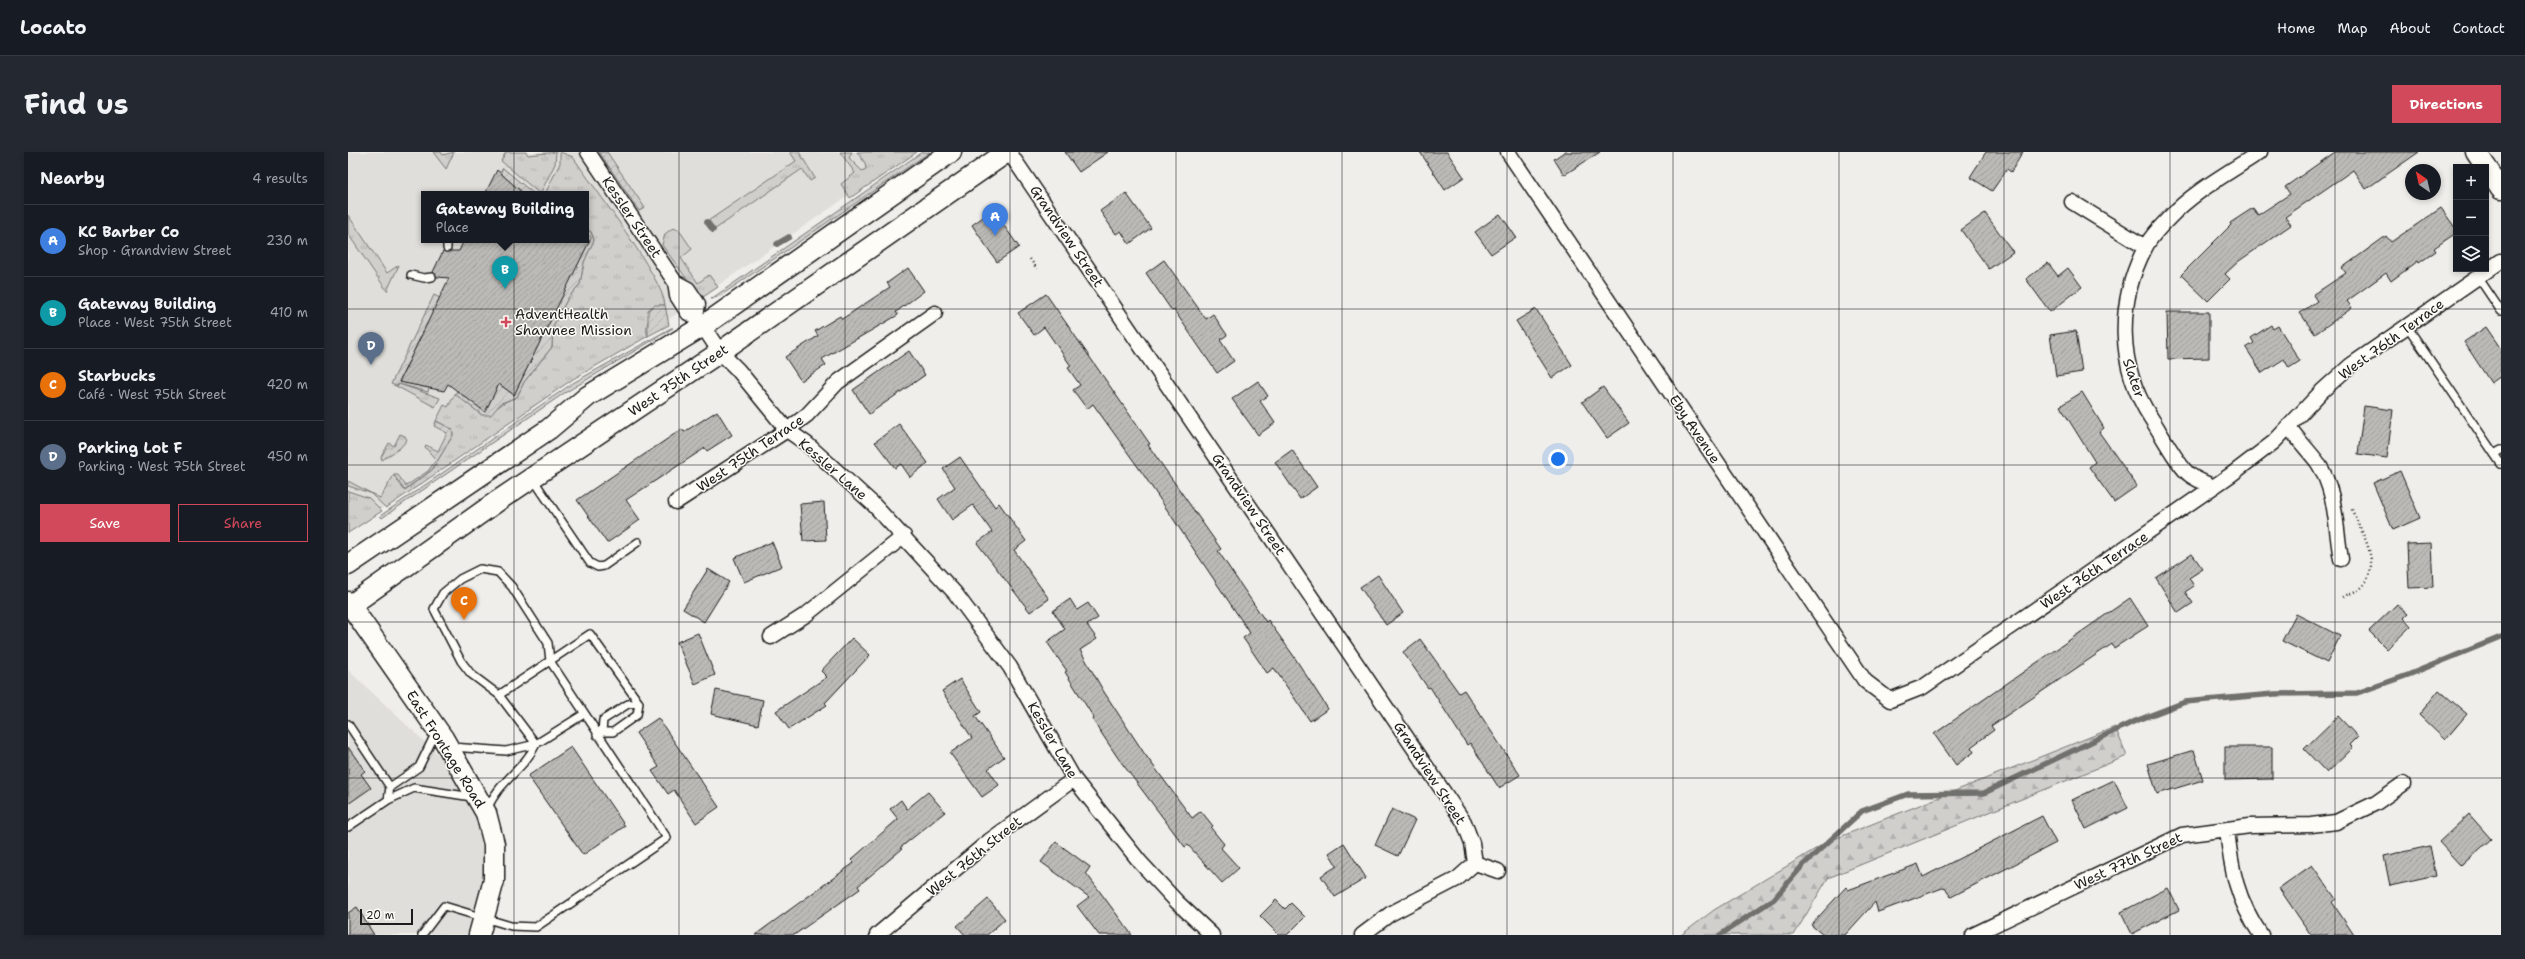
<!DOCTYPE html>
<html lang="en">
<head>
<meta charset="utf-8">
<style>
	:root { --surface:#171b24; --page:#242831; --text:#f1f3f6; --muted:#9ea1a6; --line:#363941; --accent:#d1495b }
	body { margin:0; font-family:"Shantell Sans",sans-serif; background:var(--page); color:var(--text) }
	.controls { position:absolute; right:12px; top:12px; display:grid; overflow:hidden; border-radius:0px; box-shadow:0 2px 6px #0003 }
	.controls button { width:36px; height:36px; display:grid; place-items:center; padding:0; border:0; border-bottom:1px solid var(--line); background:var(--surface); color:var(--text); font:20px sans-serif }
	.compass { position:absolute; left:2057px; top:12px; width:36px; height:36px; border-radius:50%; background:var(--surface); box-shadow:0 2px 6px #0003; rotate:326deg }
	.scale { position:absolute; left:12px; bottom:10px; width:53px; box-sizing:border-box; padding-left:4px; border:2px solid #1c1c1c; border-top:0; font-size:11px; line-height:14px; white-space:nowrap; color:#1c1c1c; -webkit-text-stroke:3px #fdfcf7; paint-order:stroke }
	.you { position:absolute; left:1210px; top:307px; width:14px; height:14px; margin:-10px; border:3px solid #fff; border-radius:50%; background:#1a73e8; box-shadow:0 0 0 6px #1a73e833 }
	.badge { display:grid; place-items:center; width:26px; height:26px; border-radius:50%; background:var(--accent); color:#fff; font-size:13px; font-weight:700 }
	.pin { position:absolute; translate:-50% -33px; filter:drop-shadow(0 1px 2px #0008) }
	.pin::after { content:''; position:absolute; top:21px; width:14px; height:12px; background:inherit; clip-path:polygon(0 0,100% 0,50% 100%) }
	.popup { position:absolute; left:73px; top:39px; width:168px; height:52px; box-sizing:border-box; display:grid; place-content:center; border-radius:0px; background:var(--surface); filter:drop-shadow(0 1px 3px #0005); font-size:13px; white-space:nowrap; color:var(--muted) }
	.popup b { font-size:15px; color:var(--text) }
	.popup::after { content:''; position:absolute; left:50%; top:100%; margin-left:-8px; border:8px solid transparent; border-top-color:var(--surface) }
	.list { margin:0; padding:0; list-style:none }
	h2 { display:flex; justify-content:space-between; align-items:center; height:52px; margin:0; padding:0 16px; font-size:17px }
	h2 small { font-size:13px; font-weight:400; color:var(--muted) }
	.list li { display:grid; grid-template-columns:26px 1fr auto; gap:12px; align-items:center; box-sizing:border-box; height:72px; padding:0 16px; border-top:1px solid var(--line) }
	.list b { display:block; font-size:15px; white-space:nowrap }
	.list p { margin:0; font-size:13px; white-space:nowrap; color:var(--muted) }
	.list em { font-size:13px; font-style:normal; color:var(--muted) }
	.actions { display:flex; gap:8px; padding:12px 16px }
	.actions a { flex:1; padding:9px 0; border:1px solid var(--accent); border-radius:0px; text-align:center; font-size:14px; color:var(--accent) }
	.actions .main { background:var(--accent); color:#fff }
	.icon { flex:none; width:22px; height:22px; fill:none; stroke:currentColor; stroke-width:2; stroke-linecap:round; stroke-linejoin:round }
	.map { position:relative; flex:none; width:2153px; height:783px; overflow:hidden; border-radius:0px }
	header { display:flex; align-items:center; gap:24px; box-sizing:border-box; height:56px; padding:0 20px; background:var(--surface); border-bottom:1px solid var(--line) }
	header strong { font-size:19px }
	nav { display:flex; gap:22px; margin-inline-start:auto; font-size:14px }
	.intro { display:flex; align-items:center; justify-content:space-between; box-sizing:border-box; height:96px; padding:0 24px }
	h1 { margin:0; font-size:28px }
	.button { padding:10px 18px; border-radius:0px; background:var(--accent); color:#fff; font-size:14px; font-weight:700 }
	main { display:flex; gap:24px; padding:0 24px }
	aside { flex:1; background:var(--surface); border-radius:0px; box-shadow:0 2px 6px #0003 }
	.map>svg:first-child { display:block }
	.built { fill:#e0deda; fill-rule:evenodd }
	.grass { fill:url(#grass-tufts); stroke:#767674 }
	.forest { fill:url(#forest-firs); stroke:#767674 }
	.garden { fill:url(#garden-furrows); stroke:#767674 }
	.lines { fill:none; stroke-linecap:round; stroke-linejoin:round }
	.stream { stroke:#706f6d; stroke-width:5.5 }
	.building { fill:url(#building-hatch); stroke:#1c1c1c }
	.lane-casing { stroke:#1c1c1c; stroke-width:10 }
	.street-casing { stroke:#1c1c1c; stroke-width:17 }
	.secondary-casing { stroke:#1c1c1c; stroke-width:23 }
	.path { stroke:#1c1c1c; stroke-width:2.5; stroke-dasharray:1 3; stroke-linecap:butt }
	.lane { stroke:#fdfcf7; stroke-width:7 }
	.street { stroke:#fdfcf7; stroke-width:14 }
	.secondary { stroke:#fdfcf7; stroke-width:20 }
	.grid { fill:none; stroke:#1c1c1c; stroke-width:1; stroke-opacity:0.55 }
	.poi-dot { fill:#d1495b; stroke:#fdfcf7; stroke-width:1.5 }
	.labels { text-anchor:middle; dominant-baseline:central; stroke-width:3; stroke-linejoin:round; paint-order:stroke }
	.street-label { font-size:14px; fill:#1c1c1c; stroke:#fdfcf7 }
	.poi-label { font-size:14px; fill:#1c1c1c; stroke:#fdfcf7; text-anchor:start }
</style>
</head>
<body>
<header>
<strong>Locato</strong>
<nav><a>Home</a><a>Map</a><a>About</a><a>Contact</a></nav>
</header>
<div class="intro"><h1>Find us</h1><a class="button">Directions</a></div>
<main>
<aside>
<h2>Nearby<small>4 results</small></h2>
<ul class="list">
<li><span class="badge" style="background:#3f7fe0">A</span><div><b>KC Barber Co</b><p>Shop · Grandview Street</p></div><em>230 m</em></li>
<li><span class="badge" style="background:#0f9aa8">B</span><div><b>Gateway Building</b><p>Place · West 75th Street</p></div><em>410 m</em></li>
<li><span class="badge" style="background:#e8710a">C</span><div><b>Starbucks</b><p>Café · West 75th Street</p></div><em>420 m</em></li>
<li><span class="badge" style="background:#5c6f8a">D</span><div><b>Parking Lot F</b><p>Parking · West 75th Street</p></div><em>450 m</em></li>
</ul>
<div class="actions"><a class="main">Save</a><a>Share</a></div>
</aside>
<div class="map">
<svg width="2153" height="783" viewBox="0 0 2153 783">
	<defs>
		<pattern id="grass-tufts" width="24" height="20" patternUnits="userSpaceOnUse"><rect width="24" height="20" fill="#d0cfcc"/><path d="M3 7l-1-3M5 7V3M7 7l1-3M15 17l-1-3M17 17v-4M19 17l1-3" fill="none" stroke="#b2b1af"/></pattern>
		<pattern id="forest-firs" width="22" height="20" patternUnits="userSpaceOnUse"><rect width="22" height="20" fill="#d0cfcc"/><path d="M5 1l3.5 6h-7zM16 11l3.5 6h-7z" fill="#b2b1af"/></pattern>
		<pattern id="garden-furrows" width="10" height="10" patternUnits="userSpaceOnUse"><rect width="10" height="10" fill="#d0cfcc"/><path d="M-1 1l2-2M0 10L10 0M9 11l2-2" fill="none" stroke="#b2b1af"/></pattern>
		<pattern id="building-hatch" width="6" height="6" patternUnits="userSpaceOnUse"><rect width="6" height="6" fill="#bbbab6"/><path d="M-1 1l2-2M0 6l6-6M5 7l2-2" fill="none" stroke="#a09f9c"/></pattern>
	</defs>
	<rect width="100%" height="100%" fill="#f0eeea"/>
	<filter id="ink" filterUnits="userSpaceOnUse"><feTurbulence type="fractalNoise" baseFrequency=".025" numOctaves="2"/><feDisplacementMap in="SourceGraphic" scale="8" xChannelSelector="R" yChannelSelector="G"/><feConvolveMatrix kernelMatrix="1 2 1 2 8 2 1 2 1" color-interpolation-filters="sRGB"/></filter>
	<g filter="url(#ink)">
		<path class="built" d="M0 0H564L276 198 224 226 26 362 0 368ZM76 42H238V88H76Z
			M0 518 124 634 142 744 123 783H0Z"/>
		<path class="grass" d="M85 0H93L95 3 106 0 98 17Z
			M158 0H178L180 3 208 0 207 12 192 42 153 9Z
			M212 0 225 5C244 33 315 126 317 153H311C304 161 295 173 300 184L225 227 38 356 22 341 0 334V329L32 346 46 323 57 338 84 318 105 283 104 277 88 269 96 253 100 255 107 242 134 263C150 259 152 250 169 245L176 230 204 195 205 174 220 146 232 132 236 110 246 88 243 80 238 77V42H197L212 11Z
			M442 0H451L467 26 462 29 454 17 366 78 360 69 448 9Z
			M492 0H504L501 6 514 19 518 17 517 11 509 0H569L502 46 493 32 507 21Z
			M574 0H582L372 144 363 147Z
			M0 63 39 121 51 113 39 139 0 82Z
			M325 76 331 78 344 97 333 106 350 131 361 123 370 135 355 145 347 138 314 93 317 82Z
			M323 176H325L215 242 34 366 32 364 225 231Z
			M51 232 92 246 87 255 48 234Z
			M52 282 57 284 59 288 52 296 34 308 33 305 41 291 46 294Z
			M0 339 21 346 34 359 0 381Z"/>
		<path class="forest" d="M1767 575 1779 604 1480 726 1446 783H1333L1366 758 1479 690Z"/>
		<path class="garden" d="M251 0H259L297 56 291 59Z
			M155 16 186 42H176L152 21Z
			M238 77 243 80 246 88 236 110 232 132 220 146 205 174 204 195 176 230 169 245 153 251 143 263H134L107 242 109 239 137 259 151 232 166 243 243 85 238 82Z
			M86 143 92 146 51 229 81 236 80 240 51 232 48 234 43 232Z
			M307 153H317L321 173 300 184V158Z
			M88 269 104 277 105 283 84 318 56 338 46 323H50L58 334 80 319 88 308 77 295 78 293 90 299 99 281 86 274Z"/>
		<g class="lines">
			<path class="stream" d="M359 70 365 78
				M429 92 441 85
				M1372 783 1426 747 1455 713 1514 659 1560 642 1636 641 1785 570 1837 550 1926 542 2009 541 2060 523 2153 485"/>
		</g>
		<path class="building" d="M717 0H760L731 20Z
			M1072 0H1099L1116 25 1097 38Z
			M1216 0H1252L1216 23 1206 7Z
			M1638 0H1675L1663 20 1659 17 1644 39 1622 25Z
			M1987 0H2071L2018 37 2005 18 1937 65 1943 73 1891 109 1877 122 1882 127 1860 149 1833 123 1883 73 1882 71 1905 56 1910 63 1942 42 1937 35Z
			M149 18 159 27 176 42H137Z
			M778 41 803 76 781 92 773 79 768 82 752 59Z
			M2093 56 2108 77V81L2086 96 2088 99 2071 111 2070 109 2043 129 2038 121 1999 149 2004 156 1967 182 1952 161 1969 149 1965 143 1998 121 1994 116 2038 84 2043 90Z
			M645 58 671 95 649 110 624 73Z
			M1637 61 1665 100 1641 117 1613 78Z
			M1152 62 1168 85 1143 102 1127 80Z
			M116 88H242L166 243 151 232 137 260 100 232 96 239 51 230 101 126 89 125 85 120 95 99H111Z
			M816 108 858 167 865 162 879 183 872 188 886 209 869 221 826 158 824 159 798 121Z
			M1700 111 1710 124 1720 116 1734 135 1702 160 1678 127Z
			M560 116 576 139 548 160 550 163 474 207 478 213 453 229 437 205 470 184 467 179 492 164 494 167 542 135 539 131Z
			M698 142 802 292 800 293 873 397 870 399 918 470 920 468 945 503 980 557 962 569 926 516 919 521 895 486 902 481 795 322 745 252 739 257 725 238 732 233 720 216 723 214 696 175 686 183 670 161Z
			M1188 157 1224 213 1204 226 1168 169Z
			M1819 160H1861V206L1820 207Z
			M1923 173 1925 177 1930 174 1952 209 1941 216 1936 207 1914 221 1898 196 1906 191 1903 186Z
			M2138 175 2153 197V224L2143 231 2116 190Z
			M1728 179 1734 220 1708 224 1702 183Z
			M561 199 577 223 521 262 505 238Z
			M910 229 920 244 912 249 927 271 910 283 884 247Z
			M1255 235 1281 271 1259 286 1234 250Z
			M1734 240 1756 276 1751 280 1789 334 1766 350 1741 315 1747 310 1712 254Z
			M2016 254 2045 258 2039 306 2010 302Z
			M369 259 384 283 359 299 357 296 278 348 292 368 259 391 229 348 334 277 336 280Z
			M551 272 580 311 562 325 553 312 547 316 527 290Z
			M944 298 969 335 952 347 927 310Z
			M612 305 647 355 651 351 678 389 666 398 701 447 682 460 629 391 644 380 625 353 604 368 590 347 607 335 595 317Z
			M2052 319 2072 366 2045 378 2025 331Z
			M476 350 478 388 455 389 452 352Z
			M424 390 434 414 396 430 386 406Z
			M2083 391 2085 435 2061 436 2059 392Z
			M1844 402 1855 417 1841 426 1846 434 1837 440 1845 451 1830 461 1808 426Z
			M360 417 381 430 356 470 335 457Z
			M1030 423 1055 461 1038 473 1012 435Z
			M1782 446 1800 474 1766 496 1764 492 1643 574 1646 578 1623 595 1626 600 1608 613 1586 582Z
			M722 447 729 458 740 451 750 466 739 473 749 487 732 498 756 540 796 601 844 666 853 659 865 674 863 676 876 692 873 696 891 716 874 731 840 693 837 695 770 606 744 567 746 566 717 520 719 519 699 490 717 477 705 459Z
			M2049 452 2060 462 2056 466 2063 474 2039 497 2021 479Z
			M1948 462 1992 484 1979 511 1934 489Z
			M350 481 367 523 347 532 329 490Z
			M504 486 522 503 477 551 479 553 441 577 428 559 479 525 473 519Z
			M1072 487 1111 541 1116 538 1172 623 1151 636 1122 591 1119 593 1082 535 1080 536 1055 500Z
			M612 527 633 560 627 564 656 605 640 617 651 633 634 645 602 601 624 586 594 539Z
			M368 538 415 548 410 573 363 562Z
			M2091 538 2119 562 2097 588 2071 563Z
			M1990 564 2010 585 2002 593 2005 596 1979 621 1956 597Z
			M310 566 371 655 348 671 326 638 320 642 304 619 311 615 288 581Z
			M0 595 17 619 13 622 23 636 0 652Z
			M223 595 277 674 235 703 180 624Z
			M1877 595H1924V627L1877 628Z
			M1846 598 1855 628 1809 642 1800 612Z
			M1766 628 1780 656 1738 677 1724 648Z
			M580 640 597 660 552 696 554 697 510 734 512 737 446 783H407L506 711 503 708 550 667 542 657 553 648 559 657Z
			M1044 657 1067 668 1050 704 1027 693Z
			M2121 662 2143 687 2113 714 2091 690Z
			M1694 664 1708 691 1603 745 1597 735 1530 760 1527 750 1497 783H1475L1463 773 1498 735 1500 738 1570 712 1575 725Z
			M708 690 742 715 738 721 784 783H751L729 754 741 745 693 710Z
			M996 691 1018 726 987 745 973 724 989 714 981 701Z
			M2082 694 2088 724 2042 734 2036 704Z
			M1964 713 1988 747 1984 750 2006 783H1963L1931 736Z
			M1820 736 1831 758 1784 782 1773 760Z
			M640 747 657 767 639 783H617L609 774Z
			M928 748 937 757 943 751 957 765 939 783H931L912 764Z
			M9 755 26 783H0V761Z"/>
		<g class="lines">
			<defs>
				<path id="lane" d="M99 88V96
					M63 123 76 126 84 125
					M2130 125 2153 159
					M2059 174 2153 312
					M2146 302 2153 298
					M185 327 242 411 250 415 256 414 290 390
					M0 572 42 635
					M254 580 255 568 280 552 291 551
					M188 592 151 543 242 482 291 551 289 563 265 580H254L249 583
					M104 595 158 599 188 592 236 562
					M40 648 42 635 71 615 88 580
					M139 658C150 629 176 618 188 592
					M0 675 40 648 66 636 124 645
					M74 783 96 754 163 774 188 775 319 686 202 509 200 491 164 435 150 420 132 417 112 427 95 441 86 457 113 509 123 522 151 543"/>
				<path id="street" d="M240 0 327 130 340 137 350 152 348 164
					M661 0 1116 670 1124 691 1127 711
					M1160 0 1517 529 1542 548 1575 535 1884 322 1926 290 1974 239 2003 213 2153 109
					M1724 50 1797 95
					M327 130 329 144 340 161 348 164 372 200 390 218 439 278 459 292 525 352 607 441 662 515 726 627 792 710 829 750 864 783
					M1941 275C1950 288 1961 299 1970 311 1989 341 1987 374 1993 407
					M1864 334C1857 331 1849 328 1842 323 1832 317 1811 278 1803 266 1769 214 1769 150 1797 96 1802 85 1813 74 1821 66 1846 39 1882 20 1912 0
					M328 350 439 278 459 263 490 230 587 161
					M423 485 459 462 556 384
					M1879 677C1883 718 1889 748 1913 783
					M1127 711 1150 719
					M529 783 641 689 726 627
					M1014 783 1042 762 1109 727 1127 711
					M1625 783 1834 683 1902 674 1963 673 1988 670 2028 651 2055 632"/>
				<path id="secondary" d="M2128 0 2138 15
					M2138 15 2153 37
					M0 413 201 277 240 244 355 174 603 0
					M0 450 95 586 138 661 146 692V728L131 783
					M0 455 151 348 372 200 659 0"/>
			</defs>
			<use href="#lane" class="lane-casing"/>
			<use href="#street" class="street-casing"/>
			<use href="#secondary" class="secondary-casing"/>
			<path class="path" d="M682 107 689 117
				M1995 445C2000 442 2010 439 2014 435 2036 410 2012 380 2003 355"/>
			<use href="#lane" class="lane"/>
			<use href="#street" class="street"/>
			<use href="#secondary" class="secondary"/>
		</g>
	</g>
	<path class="grid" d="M166 0V783M331 0V783M497 0V783M662 0V783M828 0V783M994 0V783M1159 0V783M1325 0V783M1491 0V783M1656 0V783M1822 0V783M1987 0V783M0 157H2153M0 313H2153M0 470H2153M0 626H2153"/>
	<path class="poi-dot" d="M156 164h4v4h4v4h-4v4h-4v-4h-4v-4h4z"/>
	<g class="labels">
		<g class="street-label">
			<text transform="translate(284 65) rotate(56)">Kessler Street</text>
			<text transform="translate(719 84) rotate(56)">Grandview Street</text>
			<text transform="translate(2043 187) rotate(-36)">West 76th Terrace</text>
			<text transform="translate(1786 226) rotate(71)">Slater</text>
			<text transform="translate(330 228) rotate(-34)">West 75th Street</text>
			<text transform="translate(1347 277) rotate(56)">Eby Avenue</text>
			<text transform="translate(402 301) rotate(-34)">West 75th Terrace</text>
			<text transform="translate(485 317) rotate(41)">Kessler Lane</text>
			<text transform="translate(901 352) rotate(56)">Grandview Street</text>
			<text transform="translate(1746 418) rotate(-34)">West 76th Terrace</text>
			<text transform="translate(705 588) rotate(60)">Kessler Lane</text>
			<text transform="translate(98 597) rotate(58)">East Frontage Road</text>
			<text transform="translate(1082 621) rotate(57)">Grandview Street</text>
			<text transform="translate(626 704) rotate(-39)">West 76th Street</text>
			<text transform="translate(1780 709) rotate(-25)">West 77th Street</text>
		</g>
		<g class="poi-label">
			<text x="167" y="162">AdventHealth<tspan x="167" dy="16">Shawnee Mission</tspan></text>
		</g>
	</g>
</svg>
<div class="controls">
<button>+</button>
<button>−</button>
<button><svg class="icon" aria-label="layers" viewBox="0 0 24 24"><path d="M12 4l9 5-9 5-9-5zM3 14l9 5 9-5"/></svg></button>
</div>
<svg class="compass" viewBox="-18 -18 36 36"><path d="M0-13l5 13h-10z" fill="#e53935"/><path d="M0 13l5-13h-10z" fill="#9ea1a6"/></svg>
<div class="scale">20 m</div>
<div class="you"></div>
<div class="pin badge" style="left:647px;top:84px;background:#3f7fe0">A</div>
<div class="pin badge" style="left:157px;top:137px;background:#0f9aa8">B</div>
<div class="popup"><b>Gateway Building</b>Place</div>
<div class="pin badge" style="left:116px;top:468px;background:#e8710a">C</div>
<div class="pin badge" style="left:23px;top:213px;background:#5c6f8a">D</div>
</div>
</main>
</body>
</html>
